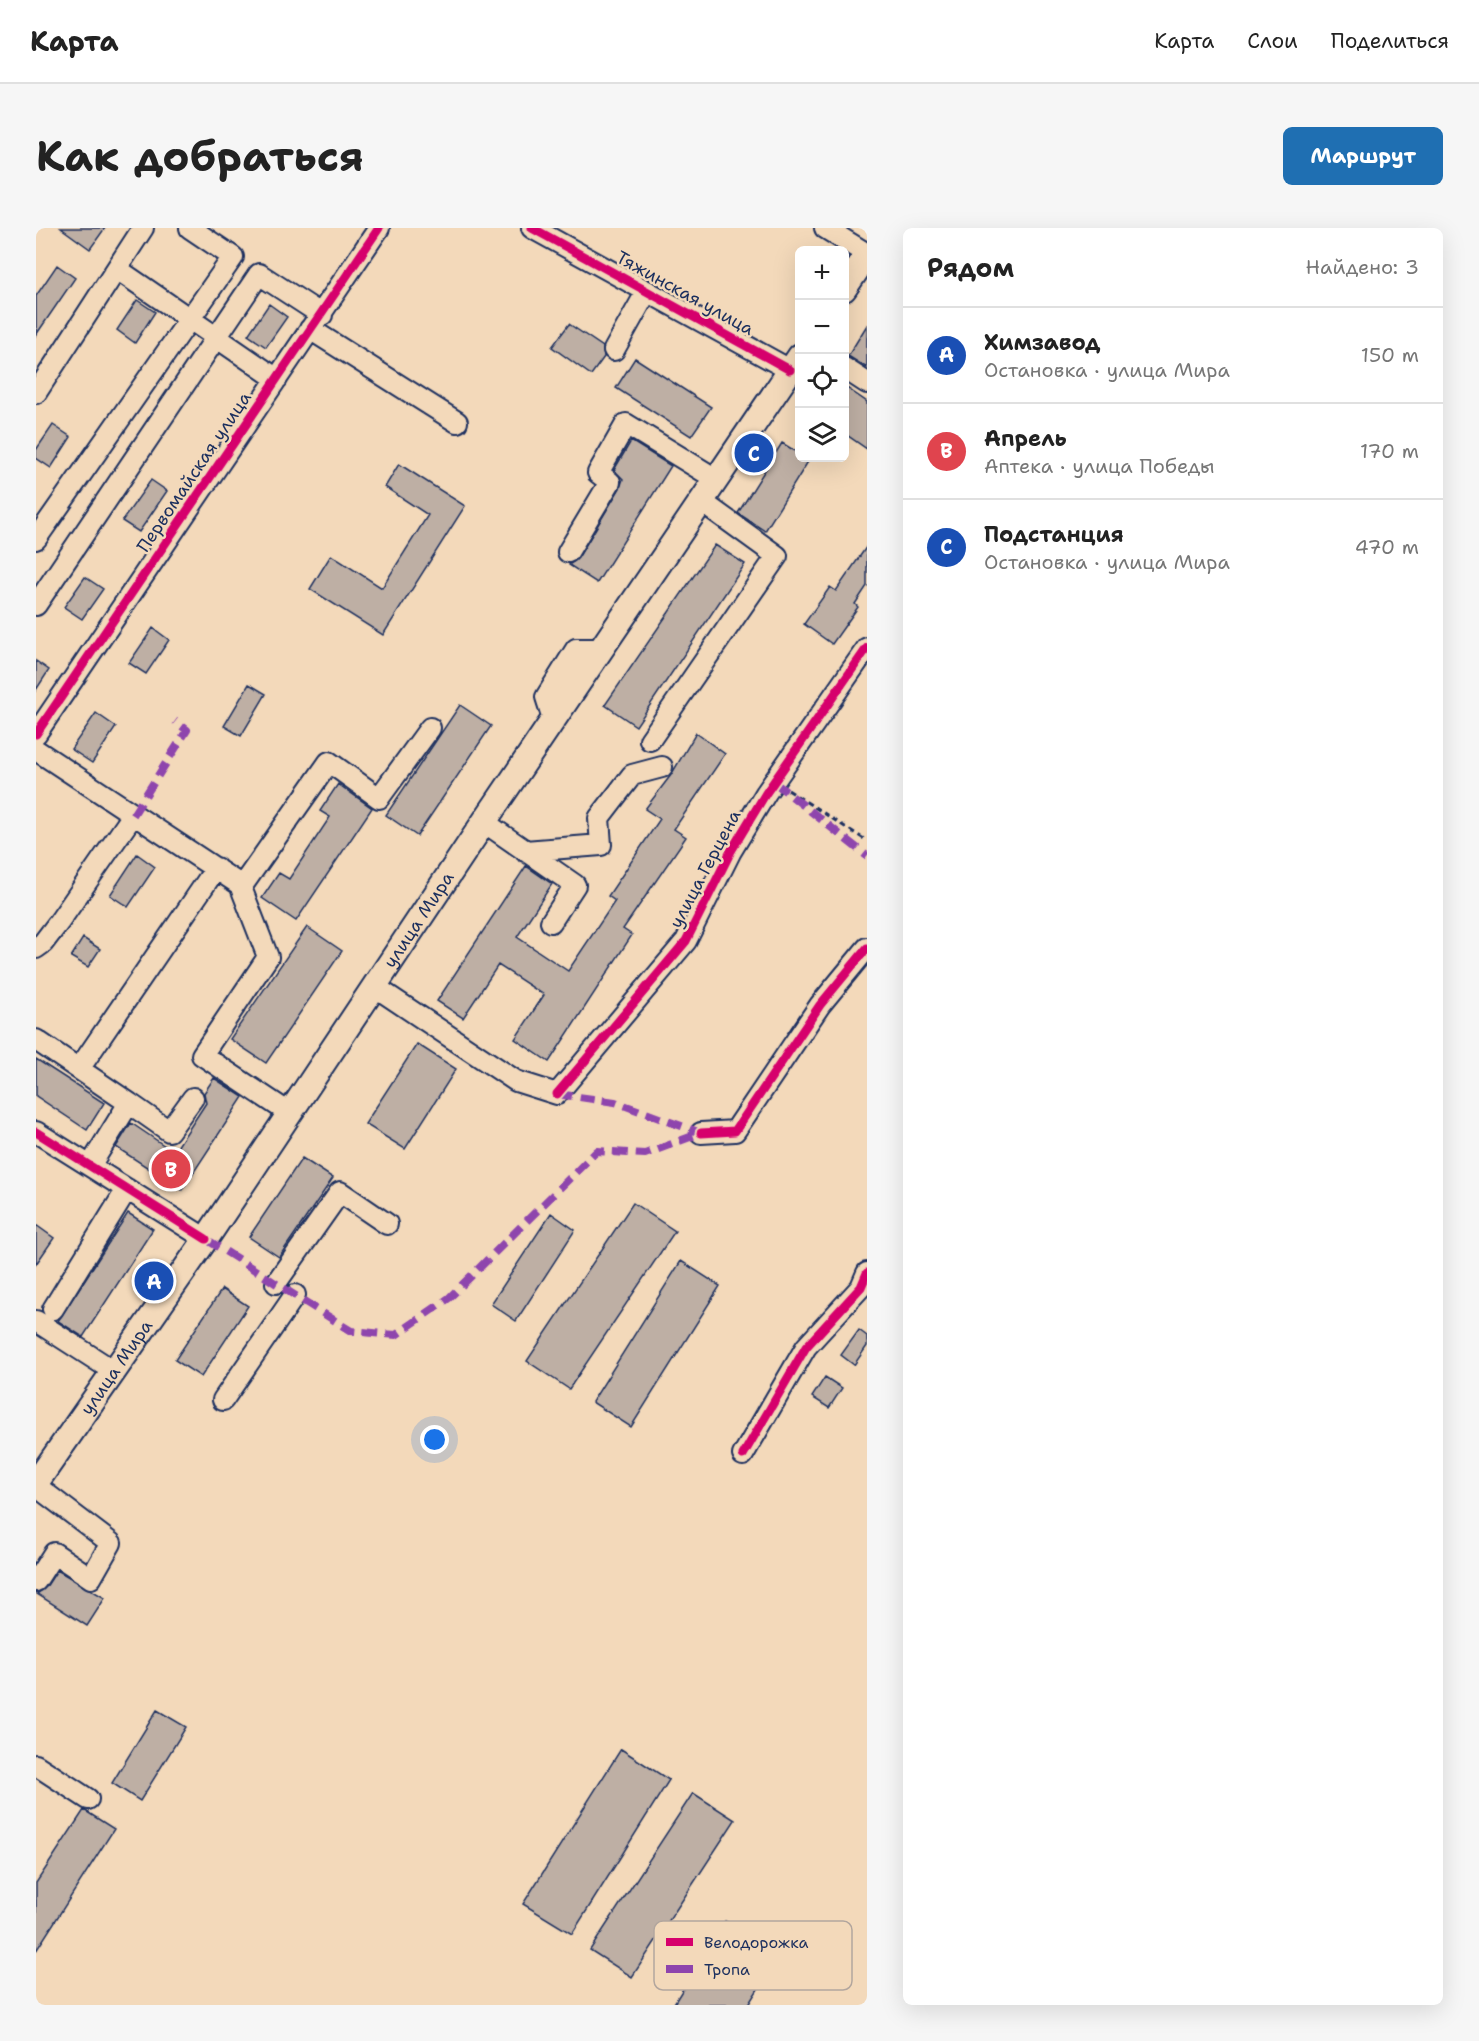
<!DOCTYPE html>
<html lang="ru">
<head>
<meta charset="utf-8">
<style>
	:root { --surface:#fff; --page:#f6f6f6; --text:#222; --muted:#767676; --line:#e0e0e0; --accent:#1f6fb2 }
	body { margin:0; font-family:"Shantell Sans",sans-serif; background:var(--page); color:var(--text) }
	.controls { position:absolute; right:18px; top:18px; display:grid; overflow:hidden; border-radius:9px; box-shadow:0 6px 24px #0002 }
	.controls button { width:54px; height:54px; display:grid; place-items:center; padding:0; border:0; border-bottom:2px solid var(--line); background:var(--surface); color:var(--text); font:30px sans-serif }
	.you { position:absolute; left:399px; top:1212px; width:21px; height:21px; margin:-15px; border:4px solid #fff; border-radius:50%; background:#1a73e8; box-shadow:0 0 0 9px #1a73e833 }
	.badge { display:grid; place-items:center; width:39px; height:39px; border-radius:50%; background:var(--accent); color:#fff; font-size:20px; font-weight:700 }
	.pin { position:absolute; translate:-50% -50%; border:3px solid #fff; box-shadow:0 2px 6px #0006 }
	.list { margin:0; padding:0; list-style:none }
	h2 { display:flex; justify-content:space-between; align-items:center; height:78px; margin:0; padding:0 24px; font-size:26px }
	h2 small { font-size:20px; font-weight:400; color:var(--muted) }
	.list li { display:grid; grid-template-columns:39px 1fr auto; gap:18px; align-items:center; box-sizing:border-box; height:96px; padding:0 24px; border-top:2px solid var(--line) }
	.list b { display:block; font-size:22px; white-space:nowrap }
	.list p { margin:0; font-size:20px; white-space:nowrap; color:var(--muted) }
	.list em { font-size:20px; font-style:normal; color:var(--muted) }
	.icon { flex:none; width:33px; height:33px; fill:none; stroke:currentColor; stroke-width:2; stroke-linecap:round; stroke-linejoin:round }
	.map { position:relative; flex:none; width:831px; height:1777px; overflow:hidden; border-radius:9px }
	header { display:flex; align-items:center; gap:36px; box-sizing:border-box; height:84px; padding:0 30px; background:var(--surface); border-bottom:2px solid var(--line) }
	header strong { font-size:28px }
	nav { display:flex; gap:33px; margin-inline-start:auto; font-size:21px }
	.intro { display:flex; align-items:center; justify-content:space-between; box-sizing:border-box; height:144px; padding:0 36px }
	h1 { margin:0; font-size:42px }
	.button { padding:15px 27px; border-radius:9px; background:var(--accent); color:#fff; font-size:21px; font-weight:700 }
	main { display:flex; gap:36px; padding:0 36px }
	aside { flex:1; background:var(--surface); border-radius:9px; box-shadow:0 6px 24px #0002 }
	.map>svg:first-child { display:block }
	.building { fill:#beafa4; stroke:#1b2f5e; stroke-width:1.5 }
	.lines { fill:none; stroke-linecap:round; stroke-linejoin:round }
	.minor-casing { stroke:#1b2f5e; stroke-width:24 }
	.major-casing { stroke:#1b2f5e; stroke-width:28 }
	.path { stroke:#1b2f5e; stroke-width:3; stroke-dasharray:6 4.5; stroke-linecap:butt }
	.minor { stroke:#f3d9ba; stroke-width:20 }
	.major { stroke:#f3d9ba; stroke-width:24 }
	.quiet { stroke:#8e44ad; stroke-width:8; stroke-dasharray:15 8; stroke-linecap:butt }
	.cycleway-casing { stroke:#f3d9ba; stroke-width:13 }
	.cycleway { stroke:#d6006c; stroke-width:9 }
	.labels { text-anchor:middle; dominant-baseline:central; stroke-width:5; stroke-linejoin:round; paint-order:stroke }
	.street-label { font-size:18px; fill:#1b2f5e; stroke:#f3d9ba }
	.key { fill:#f3d9ba; stroke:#b2a69e; stroke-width:1.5 }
	.key-label { font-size:16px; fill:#1b2f5e }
</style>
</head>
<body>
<header>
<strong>Карта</strong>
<nav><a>Карта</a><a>Слои</a><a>Поделиться</a></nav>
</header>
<div class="intro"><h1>Как добраться</h1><a class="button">Маршрут</a></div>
<main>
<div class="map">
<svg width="831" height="1777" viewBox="0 0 831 1777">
	<rect width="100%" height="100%" fill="#f3d9ba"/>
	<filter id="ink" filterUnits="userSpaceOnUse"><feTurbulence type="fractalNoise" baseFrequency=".0167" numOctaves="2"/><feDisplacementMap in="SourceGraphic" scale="12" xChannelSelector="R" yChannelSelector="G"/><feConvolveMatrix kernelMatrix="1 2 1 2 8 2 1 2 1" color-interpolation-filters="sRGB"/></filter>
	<g filter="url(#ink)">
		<path class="building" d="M25 0H69L54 21Z
			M21 37 39 50 0 107V68Z
			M101 72 119 84 99 115 81 102Z
			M233 76 251 89 230 119 212 107Z
			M533 96 567 119 568 129 555 147 516 119Z
			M831 97V140L812 128Z
			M599 130 675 179 655 208 580 160Z
			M808 158 831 174V221L808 205Z
			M17 197 35 209 15 240 0 230V222Z
			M595 213 635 238 561 355 533 337 542 330 584 260 587 251 578 242Z
			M746 215 764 226V230L773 232 729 303 702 285Z
			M363 236 429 278 347 407 274 361 295 327 346 360 392 287 349 259Z
			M115 252 131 263 103 304 86 293Z
			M679 317 709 336 600 498 569 477Z
			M831 318V358L819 376 822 379 796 416 768 396 794 359 800 363Z
			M49 349 67 361 46 391 28 379Z
			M117 400 133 412 110 446 93 435Z
			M0 433 13 442 0 462Z
			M213 456 230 466 205 508 188 498Z
			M424 477 455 498 381 608 350 587Z
			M60 485 80 499 56 535 35 521Z
			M660 505 689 526 638 601 650 609 587 701 596 707 513 834 479 811 508 767 462 737 427 790 401 773 490 638 516 656 481 709 532 743 579 673 572 668 624 591 609 581 635 547Z
			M302 556 336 580 260 693 226 670 243 645 253 651 294 589 284 583Z
			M101 626 119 639 92 679 74 667Z
			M271 699 306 723 230 835 194 811Z
			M47 710 64 721 52 739 35 729Z
			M381 816 420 841 369 921 329 896Z
			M0 831 68 875 51 902 0 868Z
			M178 850 207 869 146 962 80 919 95 895 138 924 170 875 168 865Z
			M266 930 297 950 243 1029 213 1009Z
			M597 975 639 1003 533 1161 491 1133Z
			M92 985 117 1001 47 1109 22 1093Z
			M515 985 539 1002 480 1093 455 1076Z
			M0 997 18 1010 0 1036Z
			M645 1033 684 1058 595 1199 556 1174Z
			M186 1061 212 1078 165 1149 139 1132Z
			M823 1102 831 1108V1118L818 1137 805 1127Z
			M789 1149 806 1160 793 1180 776 1169Z
			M21 1342 69 1370 51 1398 1 1366 10 1359Z
			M121 1482 150 1499 104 1573 76 1555Z
			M585 1521 633 1552 536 1706 487 1676Z
			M657 1565 699 1592 596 1749 554 1722Z
			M48 1582 78 1601 0 1723V1655Z
			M689 1693 744 1726 712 1777H637Z"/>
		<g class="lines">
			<defs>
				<path id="minor" d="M496 0 754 142
					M789 0 831 26
					M81 41 241 151
					M274 101 421 194
					M578 122 611 63
					M808 140 831 155
					M0 165 107 0
					M0 311 197 29 154 0
					M532 324 574 254 562 245 590 196 680 251
					M0 377 223 46 286 87
					M517 491 510 469 540 421H565
					M0 506 343 0
					M614 512 741 328 665 273
					M0 522 206 658 293 534 343 570 394 500
					M448 594 539 657 515 694
					M489 623 565 617 563 590 596 547 626 539
					M204 657 232 729 166 827 253 885
					M0 720 7 715 23 694 97 587
					M338 758 480 853 521 866 650 713 695 623 730 565 831 420
					M0 812 93 875
					M43 841 180 640
					M0 904 170 1011
					M665 905 699 903 784 777 831 720
					M54 938 93 875 133 903 157 870
					M240 1055 304 964 351 996
					M17 1081 91 961
					M0 1093 76 1142
					M187 1172 259 1067
					M707 1227 770 1119 825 1059 831 1045
					M0 1258 75 1315 55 1350 18 1325 0 1353
					M0 1537 52 1571"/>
				<g id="major">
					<path d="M808 61 831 27"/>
					<path id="s1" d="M0 1255 170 1011 450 591 764 128"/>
				</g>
			</defs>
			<use href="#minor" class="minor-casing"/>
			<use href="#major" class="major-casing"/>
			<path class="path" d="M752 562 831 613"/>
			<use href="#minor" class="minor"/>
			<use href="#major" class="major"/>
			<path class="quiet" d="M738 554 831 628
				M97 587 151 502 139 493
				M521 866 579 874 665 905
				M170 1011 315 1103 360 1107 413 1070 561 923 609 926 665 905"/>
			<defs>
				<path id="cycleway" d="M496 0 754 142
					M0 506 343 0
					M521 866 650 713 695 623 730 565 831 420
					M0 904 170 1011
					M665 905 699 903 784 777 831 720
					M707 1227 770 1119 825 1059 831 1045"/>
			</defs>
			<use href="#cycleway" class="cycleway-casing"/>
			<use href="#cycleway" class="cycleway"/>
		</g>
	</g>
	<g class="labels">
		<g class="street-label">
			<text transform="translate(649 65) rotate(29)">Тяжинская улица</text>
			<text transform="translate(158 244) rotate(-56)">Первомайская улица</text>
			<text transform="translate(669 641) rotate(-62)">улица Герцена</text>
			<text stroke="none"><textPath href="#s1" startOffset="681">улица Мира</textPath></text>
			<text stroke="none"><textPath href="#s1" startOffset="141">улица Мира</textPath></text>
		</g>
	</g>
	<rect x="618" y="1693" width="198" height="69" rx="9" class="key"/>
	<rect x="630" y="1710" width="27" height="8" fill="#d6006c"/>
	<rect x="630" y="1737" width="27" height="8" fill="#8e44ad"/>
	<g class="key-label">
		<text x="668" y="1720">Велодорожка</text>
		<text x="668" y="1747">Тропа</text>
	</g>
</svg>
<div class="controls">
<button>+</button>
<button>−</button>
<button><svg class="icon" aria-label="locate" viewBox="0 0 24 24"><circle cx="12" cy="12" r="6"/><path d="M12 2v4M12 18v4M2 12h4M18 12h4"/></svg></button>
<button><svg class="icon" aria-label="layers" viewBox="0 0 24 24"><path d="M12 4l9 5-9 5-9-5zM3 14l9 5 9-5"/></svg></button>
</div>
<div class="you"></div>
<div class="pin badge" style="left:118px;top:1053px;background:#1a4fb4">A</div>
<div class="pin badge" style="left:135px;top:941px;background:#e0444e">B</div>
<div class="pin badge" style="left:718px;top:225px;background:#1a4fb4">C</div>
</div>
<aside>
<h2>Рядом<small>Найдено: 3</small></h2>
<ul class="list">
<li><span class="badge" style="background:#1a4fb4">A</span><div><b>Химзавод</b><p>Остановка · улица Мира</p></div><em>150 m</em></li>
<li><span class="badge" style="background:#e0444e">B</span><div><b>Апрель</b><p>Аптека · улица Победы</p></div><em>170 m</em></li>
<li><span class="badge" style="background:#1a4fb4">C</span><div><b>Подстанция</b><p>Остановка · улица Мира</p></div><em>470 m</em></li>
</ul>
</aside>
</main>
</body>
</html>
